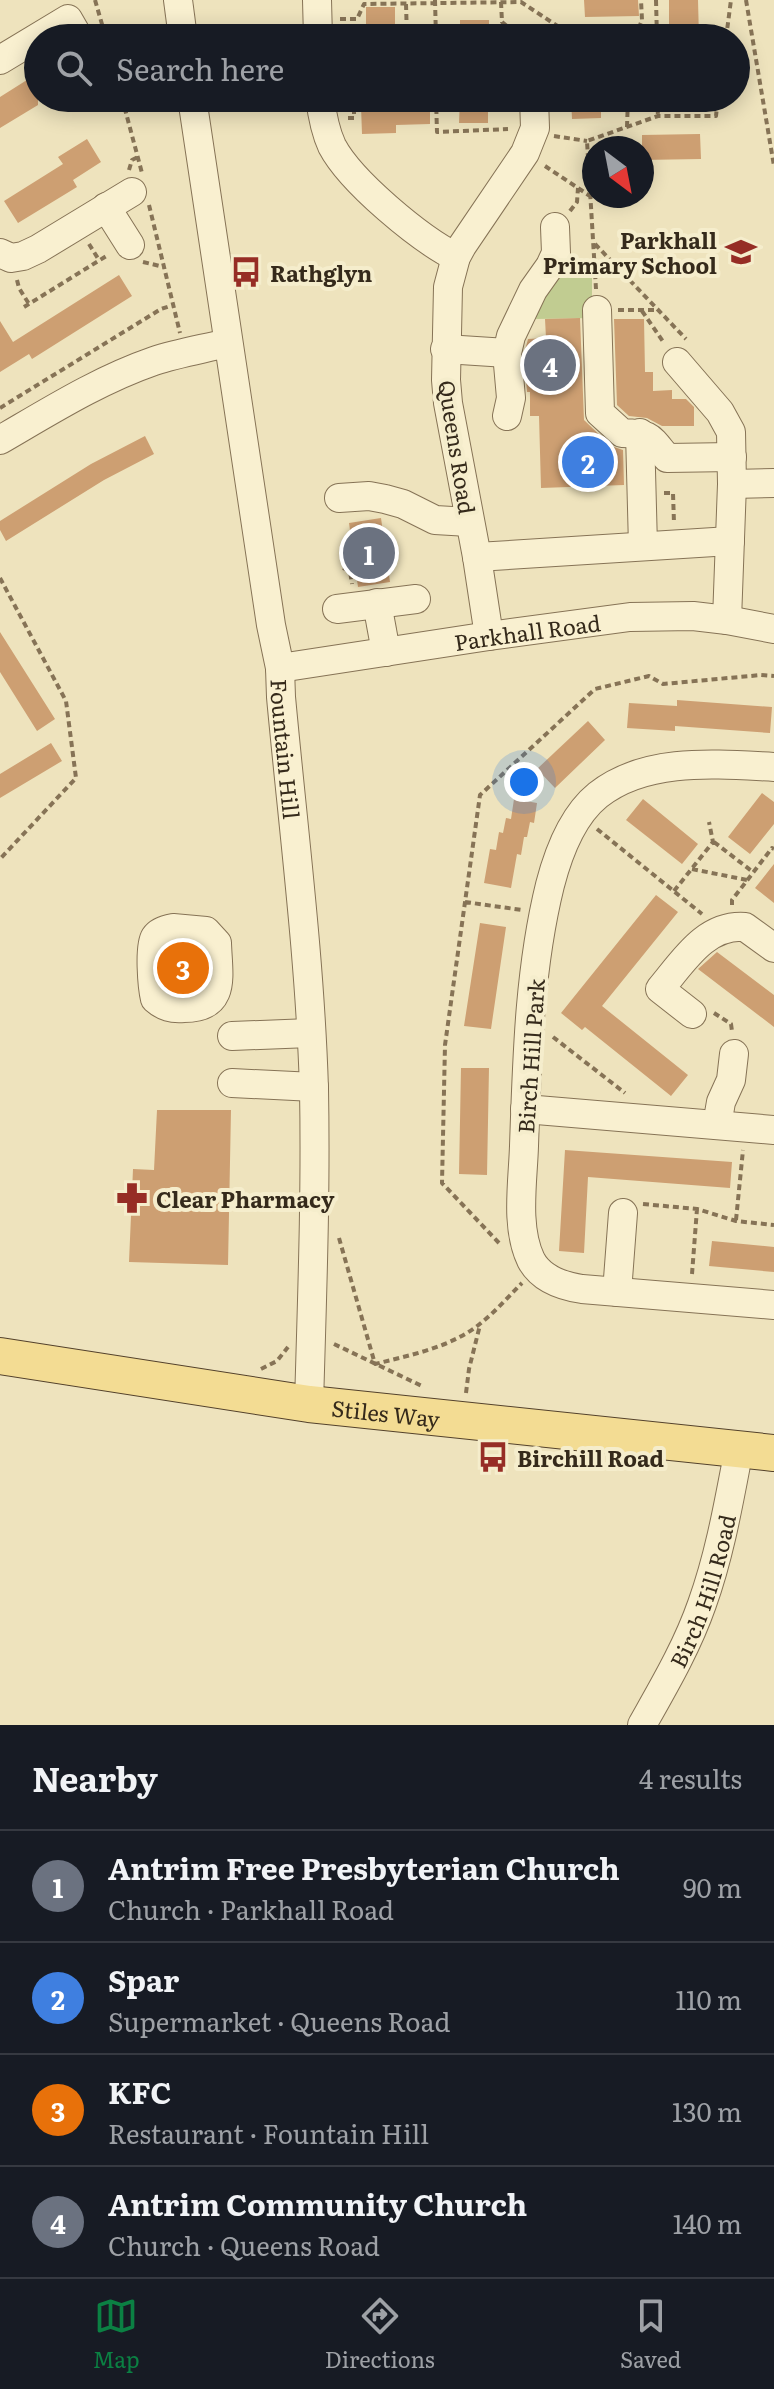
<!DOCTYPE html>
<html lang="en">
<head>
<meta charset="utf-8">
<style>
	:root { --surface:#171b24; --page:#20242c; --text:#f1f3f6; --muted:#9ea1a6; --line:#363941; --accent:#0b8043 }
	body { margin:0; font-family:Literata,serif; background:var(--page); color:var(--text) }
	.compass { position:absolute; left:582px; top:136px; width:72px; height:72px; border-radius:50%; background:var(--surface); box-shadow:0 4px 20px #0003; rotate:148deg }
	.you { position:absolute; left:524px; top:782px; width:28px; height:28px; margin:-20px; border:6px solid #fff; border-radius:50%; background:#1a73e8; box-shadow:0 0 0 12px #1a73e833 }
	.badge { display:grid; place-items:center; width:52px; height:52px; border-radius:50%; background:var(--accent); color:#fff; font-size:26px; font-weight:700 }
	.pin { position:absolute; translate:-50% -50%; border:4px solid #fff; box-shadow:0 2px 8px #0006 }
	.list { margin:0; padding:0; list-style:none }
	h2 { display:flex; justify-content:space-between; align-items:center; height:104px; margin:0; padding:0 32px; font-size:34px }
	h2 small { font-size:26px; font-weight:400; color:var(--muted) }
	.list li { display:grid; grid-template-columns:52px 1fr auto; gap:24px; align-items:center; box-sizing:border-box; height:112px; padding:0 32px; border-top:2px solid var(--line) }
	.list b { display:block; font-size:30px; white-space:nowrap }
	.list p { margin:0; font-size:26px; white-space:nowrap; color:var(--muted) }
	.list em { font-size:26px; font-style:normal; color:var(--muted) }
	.icon { flex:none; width:44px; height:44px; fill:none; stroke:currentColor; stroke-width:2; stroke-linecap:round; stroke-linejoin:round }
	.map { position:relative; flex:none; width:774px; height:1725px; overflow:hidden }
	.search { position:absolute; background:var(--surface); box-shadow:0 4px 20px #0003; left:24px; right:24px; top:24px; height:88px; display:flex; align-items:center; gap:20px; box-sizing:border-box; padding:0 28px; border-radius:44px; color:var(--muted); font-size:30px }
	.sheet { height:552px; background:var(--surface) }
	nav { display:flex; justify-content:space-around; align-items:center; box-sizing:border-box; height:112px; border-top:2px solid var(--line); background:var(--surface); font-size:22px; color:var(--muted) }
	nav a { display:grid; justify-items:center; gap:4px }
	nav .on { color:var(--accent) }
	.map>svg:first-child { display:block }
	.green { fill:#c1cc91 }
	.building { fill:#cd9f72 }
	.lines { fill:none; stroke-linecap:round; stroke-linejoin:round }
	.minor-casing { stroke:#867356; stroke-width:30 }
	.major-casing { stroke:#53412b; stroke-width:38 }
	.path { stroke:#867356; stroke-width:4; stroke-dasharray:6 4; stroke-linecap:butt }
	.minor { stroke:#f9f0d0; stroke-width:28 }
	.major { stroke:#f3dc93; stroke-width:36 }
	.labels { text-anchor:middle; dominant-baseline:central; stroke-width:8; stroke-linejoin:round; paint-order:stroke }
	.poi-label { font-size:22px; font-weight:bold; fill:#352a1b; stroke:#f5edcc; text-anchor:start }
	.street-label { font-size:22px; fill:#352a1b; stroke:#f5edcc }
</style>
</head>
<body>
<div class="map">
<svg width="774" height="1725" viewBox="0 0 774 1725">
	<rect width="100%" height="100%" fill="#eee3bd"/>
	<path class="green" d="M592 277V318L536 319 539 297 552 278Z"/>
	<path class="building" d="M584 0H638L639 16 585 17Z
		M669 0H698L699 38H669Z
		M366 7H395V38H366Z
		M460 20H489V38H460Z
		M38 73V105L0 128V97Z
		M396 98H430V124L396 125V133L362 134 361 106 396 105Z
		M460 98H488V123H459Z
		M571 98H601V118L572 119Z
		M700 134 701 159 642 160V135Z
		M87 139 101 162 73 180 77 187 18 223 4 201 63 164 58 157Z
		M119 275 132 296 32 359 29 354 0 372V321L13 342Z
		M580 318 584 420 611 446 623 450 624 485 541 488 539 416H530V392H527L524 354 528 339 546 338 545 319Z
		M614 319H644L645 372H653V391L672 390V399H686L694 407V426H662L647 418 629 416 617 405Z
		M145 436 154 454 104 480 6 541 0 530V521L91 464Z
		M381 518 390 582 358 587 349 523Z
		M0 632 55 719 37 731 0 672Z
		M677 700 772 707 770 733 675 726V731L627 728 629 703 677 706Z
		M588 721 605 740 555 788 537 769Z
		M51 743 62 761 0 798V774Z
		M762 793 774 802V824L750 854 728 837Z
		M514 799 537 803 534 823 530 822 527 837H524L521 855 517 854 511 888 484 883 490 849 496 850 499 832 503 833 506 818 511 819Z
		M643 799 698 844 682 864 626 820Z
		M774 864V903L755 888Z
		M656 895 678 912 602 1006 688 1075 671 1096 585 1027 582 1030 561 1013Z
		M480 923 506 927 491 1029 464 1026Z
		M174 945 198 947 200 950 201 977 198 988 179 991 171 989 169 951 170 946Z
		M717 952 774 995V1027L698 969Z
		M461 1068H489L487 1175 459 1174Z
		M157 1110H231L228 1265 129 1262 133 1169 154 1170Z
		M565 1150 732 1162 730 1188 588 1177 584 1253 559 1251Z
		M712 1241 774 1247V1272L709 1266Z"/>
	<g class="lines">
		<defs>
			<g id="minor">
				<path d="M178 0 183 38"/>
				<path d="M317 0 318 38"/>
				<path d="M0 60 68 19 79 38"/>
				<path id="s1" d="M192 98 271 625 280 668 281 697C293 827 310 958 314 1089 316 1194 312 1299 309 1404"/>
				<path d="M320 98C322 114 325 131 332 146 351 182 420 239 456 257"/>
				<path d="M106 207 130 245"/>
				<path d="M0 253 11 258 23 256 38 249 132 192"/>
				<path d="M597 310 600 413 622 433C651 434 649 436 667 458L732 457"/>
				<path d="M445 349 507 353"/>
				<path d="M677 362 720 412 731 432 732 484 727 620"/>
				<path d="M507 416 511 398 507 353 511 336 533 290 550 266 556 253 555 227"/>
				<path d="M640 433 643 546"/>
				<path d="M0 440C50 411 99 380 154 361 178 353 203 349 227 343"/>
				<path d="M732 484 774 483"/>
				<path d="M339 498 369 496 385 499 403 504 435 520 469 522"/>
				<path d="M477 557 730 541"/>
				<path d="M377 603 386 652"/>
				<path d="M337 609 416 599"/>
				<path d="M489 636 477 557 448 403 446 380 448 287 456 257 462 246 525 153 535 128 534 98"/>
				<path id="s2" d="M280 668 489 636 630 617 693 616 727 620 774 629"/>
				<path d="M774 767C716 764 646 757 598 795 572 816 558 854 550 885 529 970 527 1059 524 1146 523 1181 515 1227 531 1260 541 1279 562 1286 582 1289L774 1305"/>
				<path d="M173 928 206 931 217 943C218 976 227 1008 184 1008 172 1009 164 1007 155 999 152 987 149 946 155 937 159 931 167 929 173 928Z"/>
				<path d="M692 1014 660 989C683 962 705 924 745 927L774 948"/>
				<path d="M232 1036 310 1033"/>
				<path d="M232 1083 314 1087"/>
				<path d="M525 1109 774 1130"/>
				<path d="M717 1125 721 1102 731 1080 734 1054"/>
				<path d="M617 1292 623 1213"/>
				<path id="s3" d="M642 1725C664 1686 687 1647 702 1604 720 1554 729 1501 739 1449"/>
			</g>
			<g id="major">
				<path id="s4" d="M0 1356 309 1404 774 1453"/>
			</g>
		</defs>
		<use href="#minor" class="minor-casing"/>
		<use href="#major" class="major-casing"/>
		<path class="path" d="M95 0 106 38
			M435 0 436 38
			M656 0 657 38
			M746 0 774 166
			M501 2 502 22 521 38
			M406 4 407 38
			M340 19H357L364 4 521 2 562 29 639 28 657 37
			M549 38 562 29
			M635 38 642 20 641 0
			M726 38 731 0
			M122 98 142 173
			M347 98 348 109
			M436 98 437 132 508 129
			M657 98 658 116
			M348 118H354V98
			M627 127 628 98
			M554 136 587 141
			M545 166 590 196
			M129 170 132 160 138 157
			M149 205 180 333
			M570 211 577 202 578 188
			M89 244 99 260
			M595 244 686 339
			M143 262 164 267
			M574 272 595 274
			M17 280 19 288 29 304
			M596 289 587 141 658 116H716L718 98
			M24 307 108 255
			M618 310H659
			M642 311 664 343
			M0 408 161 309 173 305
			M664 493H673L674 523
			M343 568 350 571 352 584
			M0 578 66 701 76 778 0 859
			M597 829 702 914
			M714 842 753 872
			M692 869 747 880
			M674 891 713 842 709 822
			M465 902 522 910
			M732 905V900L772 848 774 849
			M714 1013 731 1024 732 1031
			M553 1037 625 1093
			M643 1204 697 1209 736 1221 774 1225
			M736 1220 743 1150
			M339 1238 375 1364C411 1355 452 1347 481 1323 496 1311 509 1296 522 1283
			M499 1243 442 1183 445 1045 480 795 595 689 649 676 663 684 761 675 774 676
			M692 1274 697 1209
			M334 1344 424 1387
			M261 1369 277 1361 288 1347
			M466 1393 469 1369 480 1325"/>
		<use href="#minor" class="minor"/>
		<use href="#major" class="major"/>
	</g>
	<defs>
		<symbol id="school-bare" viewBox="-9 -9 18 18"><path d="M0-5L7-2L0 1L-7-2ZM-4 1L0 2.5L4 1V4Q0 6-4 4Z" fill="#962d25" stroke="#f5edcc" stroke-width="2.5" paint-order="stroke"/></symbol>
		<symbol id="bus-bare" viewBox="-9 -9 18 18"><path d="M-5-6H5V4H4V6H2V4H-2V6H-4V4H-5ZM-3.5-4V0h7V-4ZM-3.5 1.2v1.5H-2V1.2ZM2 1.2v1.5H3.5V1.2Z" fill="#962d25" stroke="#f5edcc" stroke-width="2.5" paint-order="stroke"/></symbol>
		<symbol id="pharmacy-bare" viewBox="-9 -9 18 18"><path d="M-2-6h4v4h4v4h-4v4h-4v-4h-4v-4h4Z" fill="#962d25" stroke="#f5edcc" stroke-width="2.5" paint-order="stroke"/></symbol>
	</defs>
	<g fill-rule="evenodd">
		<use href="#school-bare" x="719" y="230" width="44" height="44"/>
		<use href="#bus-bare" x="224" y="250" width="44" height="44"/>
		<use href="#pharmacy-bare" x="110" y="1176" width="44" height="44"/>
		<use href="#bus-bare" x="471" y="1435" width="44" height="44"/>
	</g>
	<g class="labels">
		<g class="poi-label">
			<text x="717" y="239" text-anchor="end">Parkhall<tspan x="717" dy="25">Primary School</tspan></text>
			<text x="270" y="272">Rathglyn</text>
			<text x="156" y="1198">Clear Pharmacy</text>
			<text x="517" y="1457">Birchill Road</text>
		</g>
		<g class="street-label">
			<text transform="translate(458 447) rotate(81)">Queens Road</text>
			<text stroke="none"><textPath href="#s2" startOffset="250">Parkhall Road</textPath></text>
			<text stroke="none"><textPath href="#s1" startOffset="658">Fountain Hill</textPath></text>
			<text transform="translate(530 1056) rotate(-86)">Birch Hill Park</text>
			<text stroke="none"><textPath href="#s4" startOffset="390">Stiles Way</textPath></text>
			<text stroke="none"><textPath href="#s3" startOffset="148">Birch Hill Road</textPath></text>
		</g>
	</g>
</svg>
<svg class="compass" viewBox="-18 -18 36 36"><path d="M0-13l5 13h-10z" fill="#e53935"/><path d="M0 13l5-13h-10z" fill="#9ea1a6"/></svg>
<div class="you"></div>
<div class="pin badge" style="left:369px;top:553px;background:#6b7280">1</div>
<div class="pin badge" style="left:588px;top:462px;background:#3f7fe0">2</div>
<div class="pin badge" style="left:183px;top:968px;background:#e8710a">3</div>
<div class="pin badge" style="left:550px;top:365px;background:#6b7280">4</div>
<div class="search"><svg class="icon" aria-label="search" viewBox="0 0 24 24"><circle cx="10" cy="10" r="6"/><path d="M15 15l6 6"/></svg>Search here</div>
</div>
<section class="sheet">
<h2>Nearby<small>4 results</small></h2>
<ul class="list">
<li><span class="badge" style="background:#6b7280">1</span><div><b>Antrim Free Presbyterian Church</b><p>Church · Parkhall Road</p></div><em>90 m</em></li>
<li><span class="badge" style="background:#3f7fe0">2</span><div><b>Spar</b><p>Supermarket · Queens Road</p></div><em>110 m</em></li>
<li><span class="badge" style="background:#e8710a">3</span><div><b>KFC</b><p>Restaurant · Fountain Hill</p></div><em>130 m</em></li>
<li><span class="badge" style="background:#6b7280">4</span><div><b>Antrim Community Church</b><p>Church · Queens Road</p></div><em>140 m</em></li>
</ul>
</section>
<nav>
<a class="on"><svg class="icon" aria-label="map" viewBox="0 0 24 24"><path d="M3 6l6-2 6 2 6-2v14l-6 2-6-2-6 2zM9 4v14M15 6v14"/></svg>Map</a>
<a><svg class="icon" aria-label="directions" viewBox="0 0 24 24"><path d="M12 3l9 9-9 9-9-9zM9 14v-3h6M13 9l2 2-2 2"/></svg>Directions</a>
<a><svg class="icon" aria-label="saved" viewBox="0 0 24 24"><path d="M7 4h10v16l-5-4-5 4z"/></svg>Saved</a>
</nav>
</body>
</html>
